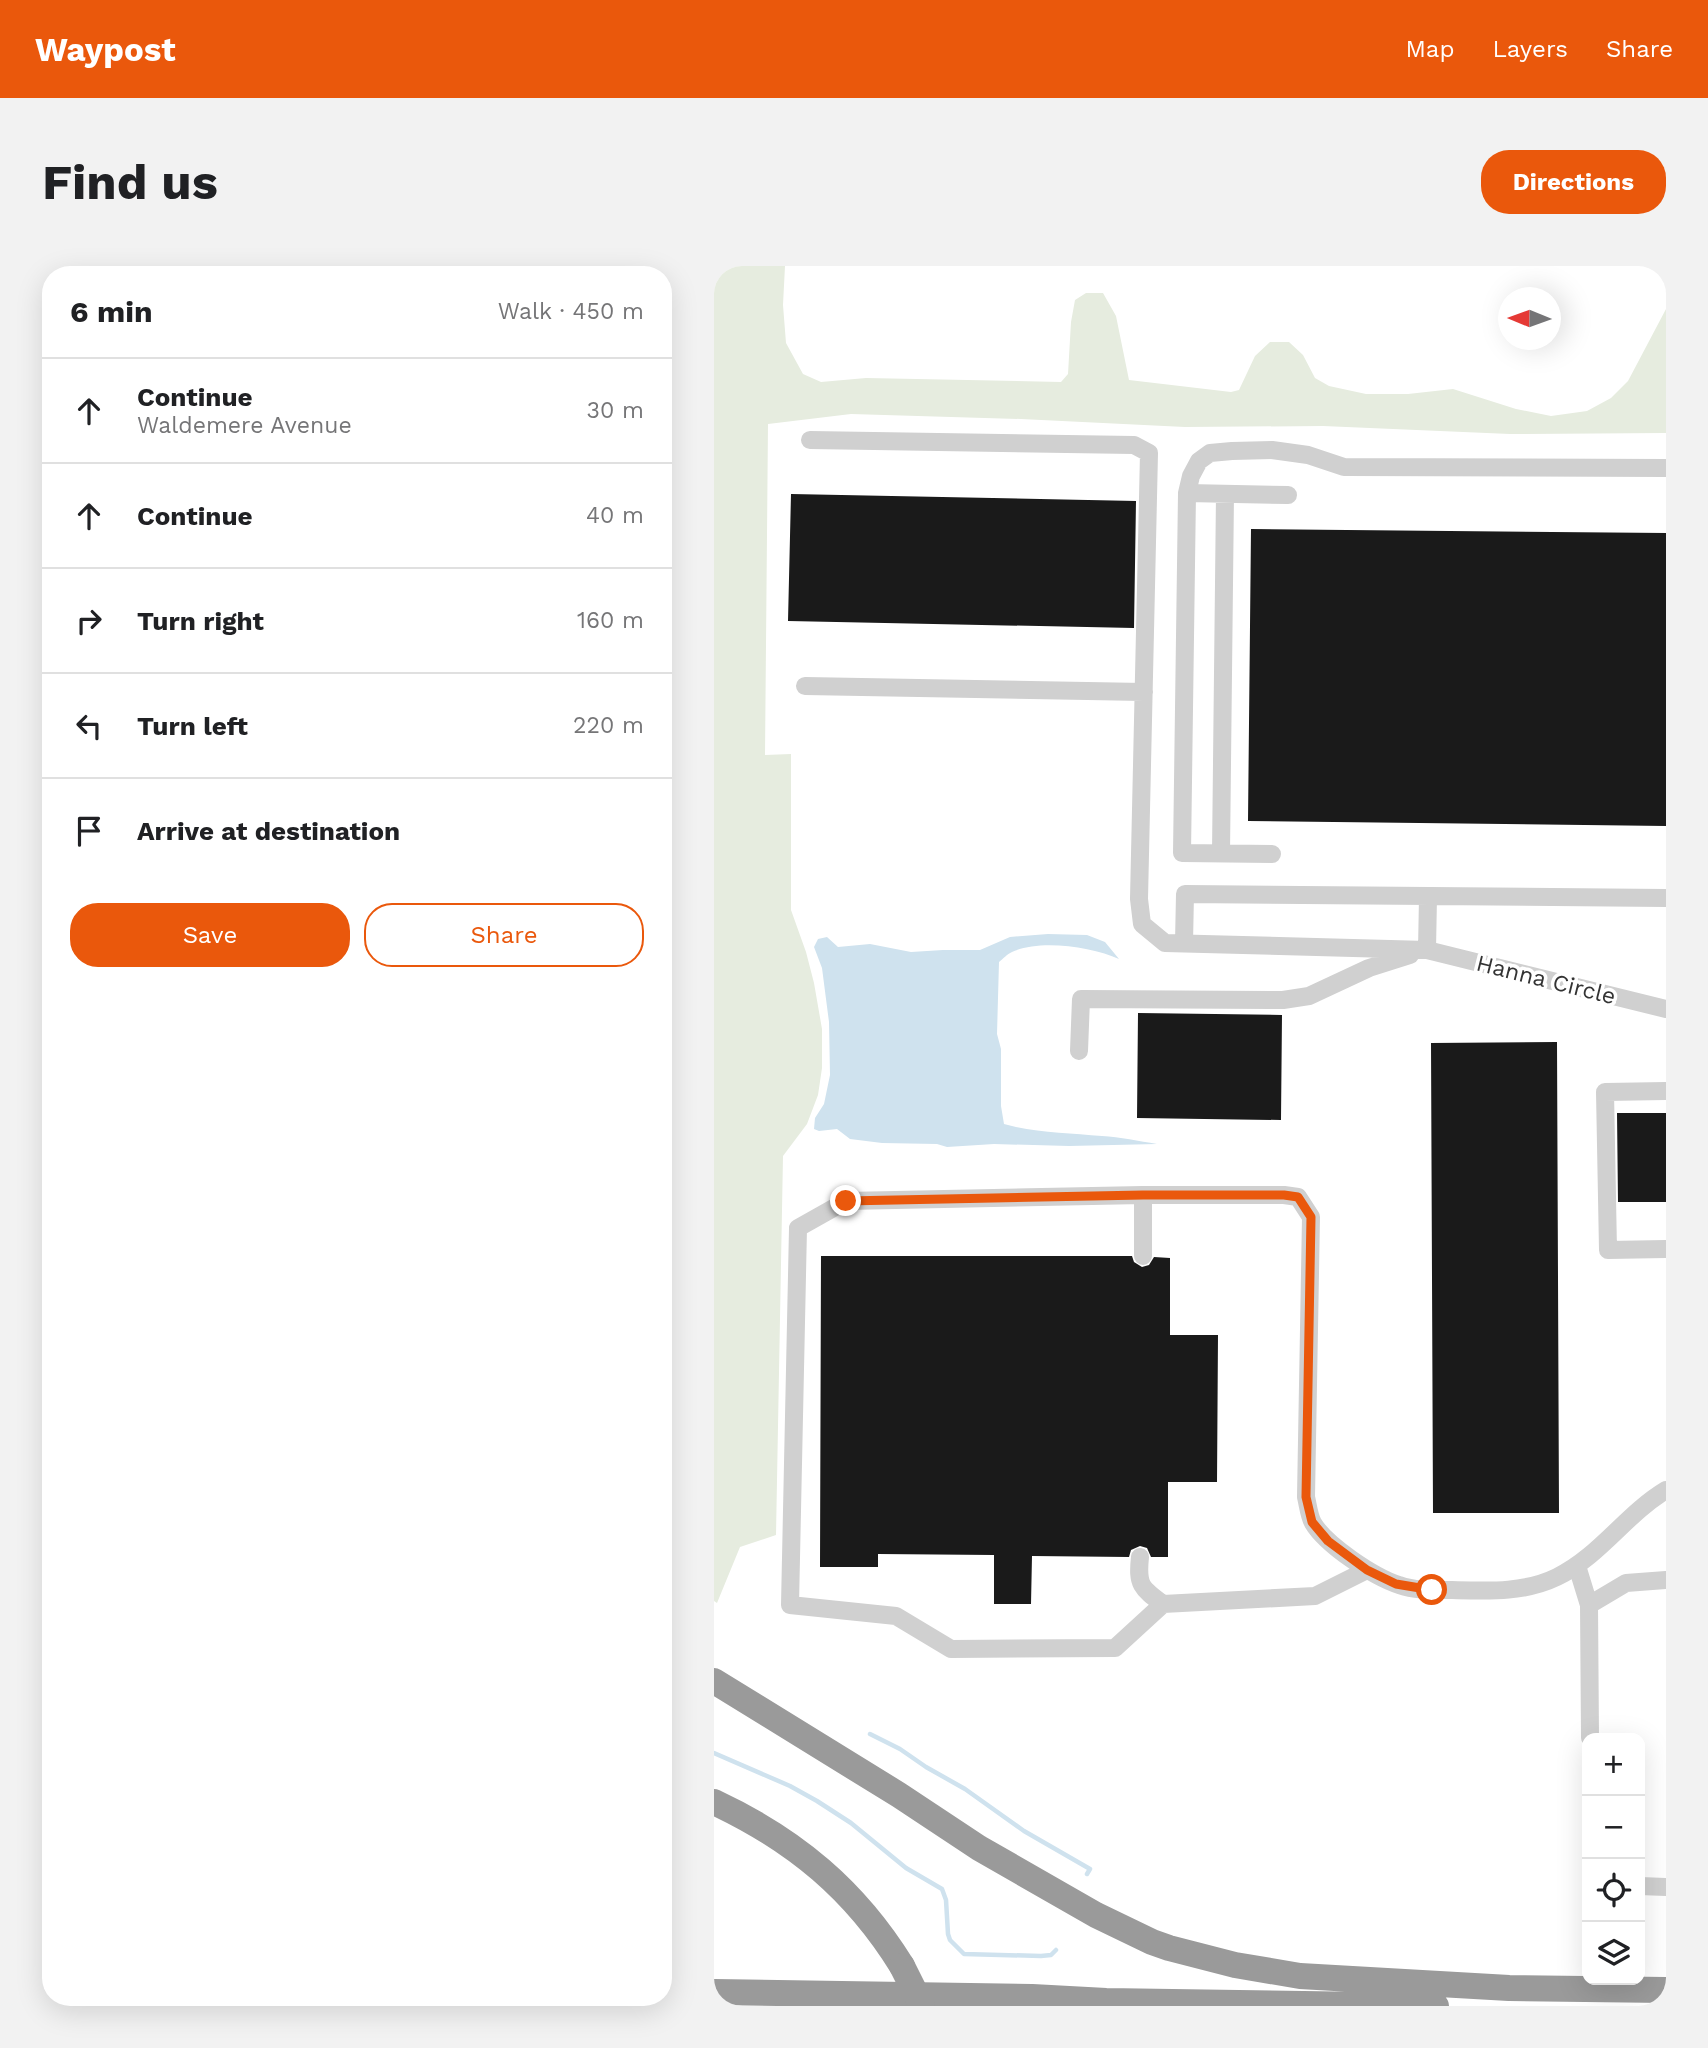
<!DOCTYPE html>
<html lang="en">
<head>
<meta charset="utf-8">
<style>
	:root { --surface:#fff; --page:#f2f2f2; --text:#202124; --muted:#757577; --line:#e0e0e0; --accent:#ea580c }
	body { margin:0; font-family:"Work Sans",sans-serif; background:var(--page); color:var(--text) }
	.controls { position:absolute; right:21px; bottom:21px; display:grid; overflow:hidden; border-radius:14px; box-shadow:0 7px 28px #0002 }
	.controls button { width:63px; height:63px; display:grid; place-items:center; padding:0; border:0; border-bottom:2px solid var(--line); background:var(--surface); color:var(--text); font:35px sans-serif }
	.compass { position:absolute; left:784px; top:21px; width:63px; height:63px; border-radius:50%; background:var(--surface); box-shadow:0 7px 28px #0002; rotate:271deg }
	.stop { position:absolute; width:21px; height:21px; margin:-16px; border:5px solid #ea580c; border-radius:50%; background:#fff }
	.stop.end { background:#ea580c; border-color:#fff; box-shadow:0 2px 7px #0008 }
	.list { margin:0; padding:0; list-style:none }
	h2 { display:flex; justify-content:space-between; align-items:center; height:91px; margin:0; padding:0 28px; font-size:30px }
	h2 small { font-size:23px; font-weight:400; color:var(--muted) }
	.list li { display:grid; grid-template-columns:46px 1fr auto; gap:21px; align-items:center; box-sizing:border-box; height:105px; padding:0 28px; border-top:2px solid var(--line) }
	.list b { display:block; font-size:26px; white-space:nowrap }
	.list p { margin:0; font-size:23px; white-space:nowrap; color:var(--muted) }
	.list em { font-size:23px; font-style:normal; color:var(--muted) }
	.actions { display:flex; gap:14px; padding:21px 28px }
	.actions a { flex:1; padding:16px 0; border:2px solid var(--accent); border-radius:28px; text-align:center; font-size:24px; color:var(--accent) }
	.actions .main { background:var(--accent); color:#fff }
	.icon { flex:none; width:38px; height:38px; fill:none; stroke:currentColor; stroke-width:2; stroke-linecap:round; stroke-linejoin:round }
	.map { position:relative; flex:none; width:952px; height:1740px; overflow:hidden; border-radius:28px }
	header { display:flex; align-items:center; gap:42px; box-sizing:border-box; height:98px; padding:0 35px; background:var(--accent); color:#fff }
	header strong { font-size:33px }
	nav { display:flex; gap:38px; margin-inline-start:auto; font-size:24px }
	.intro { display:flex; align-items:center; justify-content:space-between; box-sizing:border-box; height:168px; padding:0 42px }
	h1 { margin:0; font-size:49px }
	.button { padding:18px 32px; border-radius:28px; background:var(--accent); color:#fff; font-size:24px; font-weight:700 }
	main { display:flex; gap:42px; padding:0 42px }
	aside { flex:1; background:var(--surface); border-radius:28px; box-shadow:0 7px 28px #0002 }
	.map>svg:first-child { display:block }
	.green { fill:#e6ecdf }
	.water { fill:#cfe2ee }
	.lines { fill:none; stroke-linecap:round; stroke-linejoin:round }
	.stream { stroke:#cfe2ee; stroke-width:4.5 }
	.building { fill:#1a1a1a }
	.minor { stroke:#d0d0d0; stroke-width:18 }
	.highway { stroke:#9a9a9a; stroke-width:26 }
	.highway-bridge { stroke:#9a9a9a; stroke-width:26 }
	.route { stroke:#ea580c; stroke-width:9 }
	.labels { text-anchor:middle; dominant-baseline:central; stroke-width:7; stroke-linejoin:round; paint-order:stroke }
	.street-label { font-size:23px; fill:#333; stroke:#fff }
</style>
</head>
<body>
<header>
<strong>Waypost</strong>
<nav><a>Map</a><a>Layers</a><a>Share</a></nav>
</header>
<div class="intro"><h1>Find us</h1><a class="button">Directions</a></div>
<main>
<aside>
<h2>6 min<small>Walk · 450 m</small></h2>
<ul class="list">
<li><svg class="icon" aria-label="ahead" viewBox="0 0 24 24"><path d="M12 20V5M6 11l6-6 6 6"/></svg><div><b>Continue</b><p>Waldemere Avenue</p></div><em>30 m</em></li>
<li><svg class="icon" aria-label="ahead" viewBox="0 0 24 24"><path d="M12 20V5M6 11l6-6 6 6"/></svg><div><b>Continue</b></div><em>40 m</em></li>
<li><svg class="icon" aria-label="right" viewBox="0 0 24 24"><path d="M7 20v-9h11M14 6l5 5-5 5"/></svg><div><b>Turn right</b></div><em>160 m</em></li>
<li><svg class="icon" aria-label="left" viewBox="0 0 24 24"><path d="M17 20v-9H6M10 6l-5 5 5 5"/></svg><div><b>Turn left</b></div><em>220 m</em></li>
<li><svg class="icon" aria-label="arrive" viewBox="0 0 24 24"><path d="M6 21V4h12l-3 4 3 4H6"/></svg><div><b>Arrive at destination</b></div></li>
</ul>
<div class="actions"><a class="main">Save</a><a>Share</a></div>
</aside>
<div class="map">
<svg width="952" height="1740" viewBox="0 0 952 1740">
	<rect width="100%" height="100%" fill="#fff"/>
	<path class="green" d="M0 0H71L69 39 72 77 89 108 107 116 152 112 347 116 354 108 357 56 361 34 372 27H389L402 50 415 114 517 126 525 124 541 90 556 76H575L589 89 601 112 615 120 652 128H694L739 123 802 143 837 150 873 145 897 132 914 115 952 43V167L796 168 609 160 471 161 307 153 137 148 54 158 51 489 77 488V644L92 686 100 717 108 763V802L104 829 93 858 69 890 62 1269 26 1281 3 1337 0 1335Z"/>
	<path class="water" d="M334 668 373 669 391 676 405 693C378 681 326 673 298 686 293 688 289 693 285 696L283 768 287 783V840L290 858C322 867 355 867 388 870 406 871 425 875 443 878L355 880 280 878 233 881 223 878 168 877 136 873 123 863 105 865 100 863 101 852 110 838 116 809 115 756 108 702 100 681 104 673 113 671 124 681 156 678 197 686 229 684H266L296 671Z"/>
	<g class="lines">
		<path class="stream" d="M156 1468 186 1483 212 1501 251 1523 310 1565 376 1603 373 1608
			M0 1487 76 1520 103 1535 137 1557 192 1602 228 1623 232 1634 234 1668 236 1674 250 1688 327 1690 337 1689 342 1684"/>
	</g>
	<path class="building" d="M77 228 422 235 420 362 74 355Z
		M537 263 952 267V560L534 555Z
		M424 747 568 749 567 854 423 852Z
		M843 776 845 1247H719L717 777Z
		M903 847H952V936H904Z
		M107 990H418L420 996 428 1001 435 999 440 991 456 992V1069H504L503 1216H454V1291H437L433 1282 426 1280 417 1284 415 1291 318 1290 317 1338H280V1289L164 1288V1301H106Z"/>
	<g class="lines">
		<path class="minor" d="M96 174 420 179 435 187 425 633 428 658 451 677 713 684 952 743
			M473 227 574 229
			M91 420 430 426
			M507 587 511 228
			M558 588 468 587 473 227 477 210 485 195 496 187 518 185 558 184 594 189 630 201 952 202
			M470 677 471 628 952 632
			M713 684 714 631
			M365 785 367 733 569 734 595 730 655 702 696 689
			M952 825 891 826 894 984 952 983
			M429 929V990
			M426 1291C423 1319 427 1322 449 1338L601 1330 653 1304
			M863 1300 875 1339 876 1472
			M449 1338 401 1382 237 1383 182 1350 76 1339 84 962 132 935 429 929H570L584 931 597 951 592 1231C594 1239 595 1250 599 1257 612 1279 660 1311 685 1319 702 1325 720 1324 738 1324 774 1325 810 1327 843 1311 886 1290 912 1248 952 1224
			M875 1339 912 1317 952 1314
			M926 1620 952 1621"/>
		<path class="highway" d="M0 1415 185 1529 265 1582 382 1649 438 1676 455 1682 521 1699 586 1710 795 1722 952 1724
			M0 1536C81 1574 141 1624 188 1700
			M0 1726 318 1731 392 1735 722 1740"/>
		<path class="highway-bridge" d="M188 1700 208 1740"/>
	</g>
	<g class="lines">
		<path class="route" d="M132 935 429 929H570L584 931 597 951 592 1231 598 1256 614 1275 653 1304 682 1318 718 1324"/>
	</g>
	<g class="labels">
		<g class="street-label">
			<text transform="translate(832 714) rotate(14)">Hanna Circle</text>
		</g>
	</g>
</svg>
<div class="controls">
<button>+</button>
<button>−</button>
<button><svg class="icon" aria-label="locate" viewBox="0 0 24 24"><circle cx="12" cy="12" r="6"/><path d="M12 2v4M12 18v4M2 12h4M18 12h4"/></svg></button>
<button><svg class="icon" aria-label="layers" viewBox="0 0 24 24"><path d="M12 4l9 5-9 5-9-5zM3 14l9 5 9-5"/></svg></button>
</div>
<svg class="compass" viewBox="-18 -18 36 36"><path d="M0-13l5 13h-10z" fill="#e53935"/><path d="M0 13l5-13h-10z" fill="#757577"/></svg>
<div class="stop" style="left:718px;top:1324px"></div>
<div class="stop end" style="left:132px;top:935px"></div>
</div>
</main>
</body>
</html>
